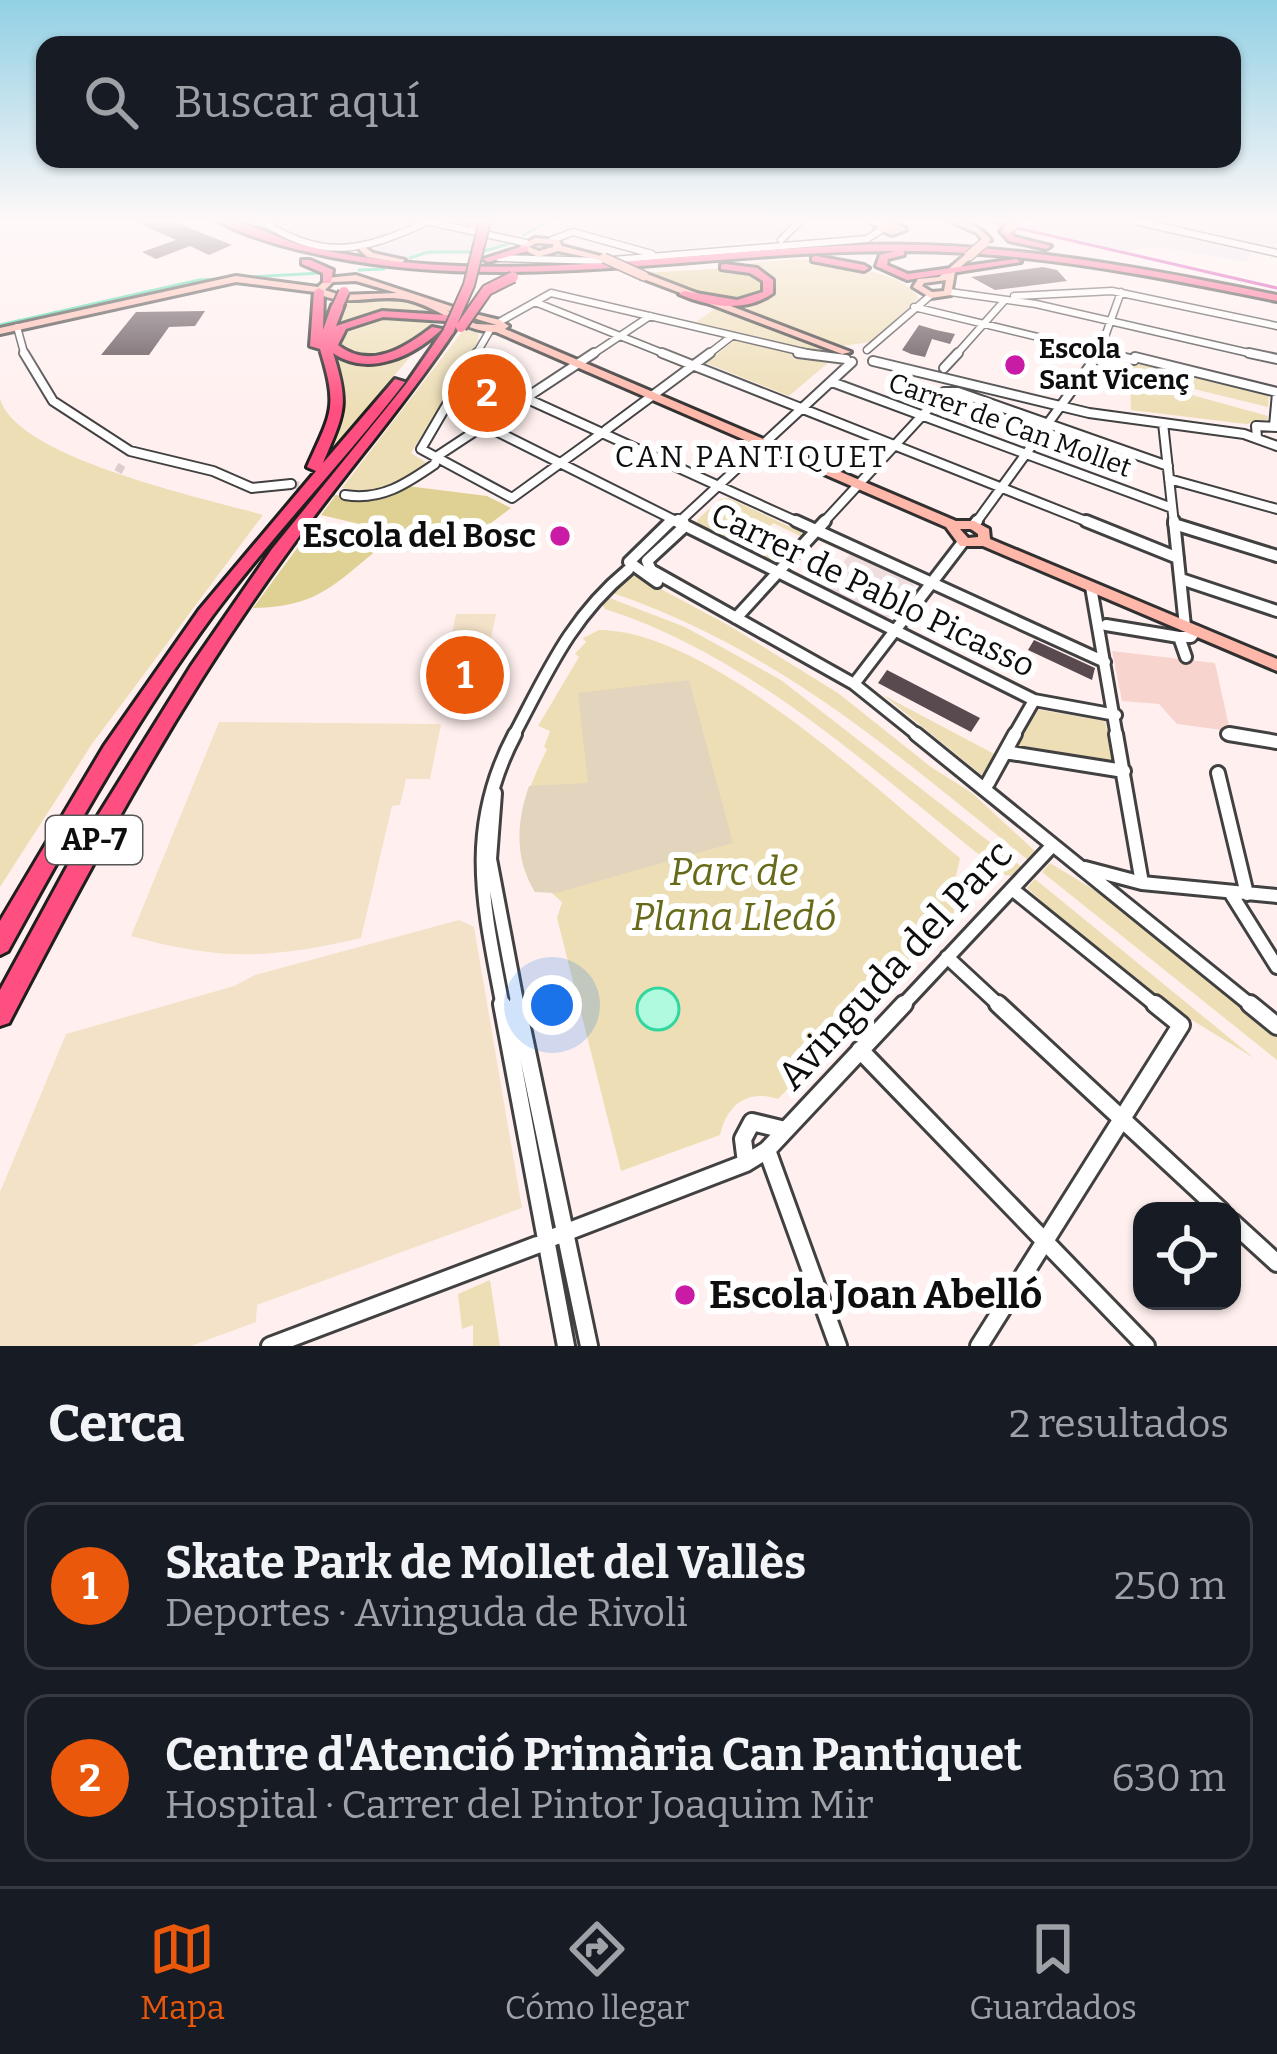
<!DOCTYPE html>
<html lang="es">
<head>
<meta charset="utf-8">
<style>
	:root { --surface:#171b24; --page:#242831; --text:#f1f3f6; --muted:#9ea1a6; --line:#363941; --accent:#ea580c }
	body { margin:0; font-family:Bitter,serif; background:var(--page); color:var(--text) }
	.controls { position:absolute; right:36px; bottom:36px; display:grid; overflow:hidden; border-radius:24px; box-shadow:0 3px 9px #0004 }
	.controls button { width:108px; height:108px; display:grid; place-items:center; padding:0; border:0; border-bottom:3px solid var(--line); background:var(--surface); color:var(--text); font:60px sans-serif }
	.you { position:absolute; left:552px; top:1005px; width:42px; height:42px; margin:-30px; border:9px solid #fff; border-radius:50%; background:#1a73e8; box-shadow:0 0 0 18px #1a73e833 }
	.badge { display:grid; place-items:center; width:78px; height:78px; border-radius:50%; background:var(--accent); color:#fff; font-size:39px; font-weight:700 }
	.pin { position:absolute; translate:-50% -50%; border:6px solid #fff; box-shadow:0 3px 12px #0006 }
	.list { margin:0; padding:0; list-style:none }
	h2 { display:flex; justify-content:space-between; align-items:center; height:156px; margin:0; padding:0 48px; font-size:51px }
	h2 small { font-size:39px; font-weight:400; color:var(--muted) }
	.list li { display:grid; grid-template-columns:78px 1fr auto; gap:36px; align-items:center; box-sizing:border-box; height:168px; margin:0 24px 24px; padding:0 24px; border:3px solid var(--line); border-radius:24px }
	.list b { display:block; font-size:45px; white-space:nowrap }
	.list p { margin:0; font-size:39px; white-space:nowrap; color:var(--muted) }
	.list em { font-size:39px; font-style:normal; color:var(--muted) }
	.icon { flex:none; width:66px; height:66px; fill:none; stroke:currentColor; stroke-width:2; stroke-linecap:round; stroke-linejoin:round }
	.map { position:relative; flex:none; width:1277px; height:1346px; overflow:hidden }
	.search { position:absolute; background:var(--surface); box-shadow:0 3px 9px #0004; left:36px; right:36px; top:36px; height:132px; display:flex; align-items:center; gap:30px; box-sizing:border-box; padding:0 42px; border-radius:24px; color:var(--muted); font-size:45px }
	.sheet { height:540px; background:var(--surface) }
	nav { display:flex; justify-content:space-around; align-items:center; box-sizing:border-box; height:168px; border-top:3px solid var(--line); background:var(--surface); font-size:33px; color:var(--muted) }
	nav a { display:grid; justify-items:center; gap:6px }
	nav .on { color:var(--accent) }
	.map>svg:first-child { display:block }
	.industrial { fill:#e4e2ed }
	.farmland { fill:#f7d4cd }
	.green { fill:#eddeb5 }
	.forest { fill:#dfd094 }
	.cemetery { fill:#e3d4be }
	.pitch { fill:#f3e2c8 }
	.plaza { fill:#f0dddd }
	.water { fill:#b0fbdf; stroke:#31d79e; stroke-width:3 }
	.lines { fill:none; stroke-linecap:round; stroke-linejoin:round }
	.stream { stroke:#31d79e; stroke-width:3 }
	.building { fill:#584a4f }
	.street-tunnel { stroke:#dbcecd; stroke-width:8; stroke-dasharray:8 4.5; stroke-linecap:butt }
	.street-far4-casing { stroke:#414141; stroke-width:9 }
	.street-far3-casing { stroke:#414141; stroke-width:12 }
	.street-far2-casing { stroke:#414141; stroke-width:16 }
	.street-far1-casing { stroke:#414141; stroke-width:18 }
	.street-casing { stroke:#414141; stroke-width:22 }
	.secondary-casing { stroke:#303030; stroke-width:6 }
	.highway-casing { stroke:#1f1f1f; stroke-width:6 }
	.street-far4 { stroke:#fff; stroke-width:6 }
	.street-far3 { stroke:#fff; stroke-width:8 }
	.street-far2 { stroke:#fff; stroke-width:10 }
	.street-far1 { stroke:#fff; stroke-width:12 }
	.street { stroke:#fff; stroke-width:16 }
	.secondary { fill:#ffb7aa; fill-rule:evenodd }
	.highway { fill:#ff4e80; fill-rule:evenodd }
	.rail { stroke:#c91ba5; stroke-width:3 }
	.secondary-bridge-casing { stroke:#303030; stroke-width:12; stroke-linecap:butt }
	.highway-bridge-casing { stroke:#1f1f1f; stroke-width:14; stroke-linecap:butt }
	.secondary-bridge { stroke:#ffb7aa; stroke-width:9 }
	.highway-bridge { stroke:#ff4e80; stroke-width:10 }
	.poi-dot { fill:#c91ba5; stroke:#fff; stroke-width:4.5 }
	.labels { text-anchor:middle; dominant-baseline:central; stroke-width:12; stroke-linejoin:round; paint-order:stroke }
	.far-poi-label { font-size:27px; font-weight:bold; fill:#0e0e0e; stroke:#fff; text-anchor:start }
	.far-street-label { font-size:27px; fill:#0e0e0e; stroke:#fff }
	.far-neighbourhood-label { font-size:30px; letter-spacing:3px; fill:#0e0e0e; stroke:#fff }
	.shield { fill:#fff; stroke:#565656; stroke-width:3 }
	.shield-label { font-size:30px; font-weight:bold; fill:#0e0e0e }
	.poi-label { font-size:33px; font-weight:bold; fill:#0e0e0e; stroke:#fff; text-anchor:end }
	.street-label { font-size:33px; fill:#0e0e0e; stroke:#fff }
	.near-park-label { font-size:39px; font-style:italic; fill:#676b19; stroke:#fff }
	.near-street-label { font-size:39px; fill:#0e0e0e; stroke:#fff }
	.near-poi-label { font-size:39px; font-weight:bold; fill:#0e0e0e; stroke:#fff; text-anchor:start }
</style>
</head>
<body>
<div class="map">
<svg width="1277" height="1346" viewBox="0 0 1277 1346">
	<rect width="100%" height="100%" fill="#fff0ef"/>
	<path class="industrial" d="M246 221H545L487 250 398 258 302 244Z
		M559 221H791L782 235 771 239 662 251Z
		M1034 221H1277V251L1251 250 1248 262 1160 247 1116 252 1029 230Z"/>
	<path class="farmland" d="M1112 651 1215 663 1230 731 1177 724 1159 704 1122 701Z"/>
	<path class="green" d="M795 259C823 261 911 272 918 299L870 342 842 346 721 306 756 301 772 289 754 269 733 265Z
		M401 296 440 310 437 315 377 313 336 329 329 348C351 369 390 359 415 351L316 469 342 411 327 348 344 300Z
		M716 308 837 350 839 356 696 322Z
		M390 316 435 319C416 354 368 366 336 345L347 326Z
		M468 324 479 334 477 344 411 453 430 465 380 495 342 488Z
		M735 340 829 362 789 396 706 363Z
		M1129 358 1269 393 1268 407 1194 389 1192 395 1268 416 1267 420 1246 424 1131 410Z
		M0 399C18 459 205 498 263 515L92 744 0 887Z
		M729 498 801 532 802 537 773 523 770 527 776 531 760 548 783 558 772 561 699 525 697 520 720 499Z
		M631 573 728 625 838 693 931 767 972 793 1036 852 1028 860C891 750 779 650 610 592Z
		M607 597 685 627 781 680 1022 867 1014 876 1005 875C880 778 758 658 605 609L601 603Z
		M599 630C709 630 874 788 960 858L956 876 970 899 778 1099C747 1089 727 1105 720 1135L621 1171 557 918 562 902 547 889 535 892C505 843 524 797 547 749L544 747 550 731 538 726 579 657 575 654 586 642 583 638Z
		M883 695 1000 757 988 780Z
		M1035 709 1105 721 1113 764 1014 749Z
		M1050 863 1101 894 1277 1034V1060L1042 872Z
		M1035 879 1254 1058 1164 1003 1061 925 1064 921 1027 888Z
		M490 1280 500 1346H473V1325L462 1329 458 1294Z"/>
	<path class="forest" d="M731 268 761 278 765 284 758 297 724 304 642 273Z
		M407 486 487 496 511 508 459 547 321 515 336 495 374 501Z
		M317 521 390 540C338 579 324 607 253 608Z"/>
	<path class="cemetery" d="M689 680 733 843 556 893 535 892C515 858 516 823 529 786L588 783 578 693Z"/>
	<path class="pitch" d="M456 614H496L479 696 439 697Z
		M219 722 441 724 430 779H406L400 805 392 806 361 938C270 959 221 961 131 936Z
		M459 920 474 927 522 1208 257 1305 256 1322 191 1346H0V1192L66 1034 234 986 255 975Z"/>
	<path class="plaza" d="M850 554 912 582 915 589 895 617H884L822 587Z"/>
	<path class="water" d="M637 1009a21 21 0 1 1 42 0a21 21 0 1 1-42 0Z"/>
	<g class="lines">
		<path class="stream" d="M524 235 549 221
			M481 252 508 244
			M410 258 428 252H472
			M359 270 384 269
			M0 325 199 280 321 273"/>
	</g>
	<path class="building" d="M134 221H172L232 245 209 255 190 246 156 259 142 252 176 240Z
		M1043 267 1057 270 1067 281 995 290 971 277Z
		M205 311 195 326 169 327 149 355H101L136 312Z
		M919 325 936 330 955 334 950 344 932 339 925 357 911 354 902 350Z
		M1034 640 1095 668 1092 680 1028 650Z
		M887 670 980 718 971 732 878 683Z"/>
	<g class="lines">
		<path class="street-tunnel" d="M118 472 124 461
			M291 484 345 495"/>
		<defs>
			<path id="street-far4" d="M262 221C323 262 363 251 427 222
				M426 221 526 243
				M872 221 885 224
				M1135 221 1277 253
				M552 240 573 232 652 254
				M781 240 800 221
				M499 258 601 261 867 239 881 230
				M950 292 1036 304 1262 356
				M1014 296 1112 291 1277 326
				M535 302 670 356
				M914 307 1116 356
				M501 321 551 293 820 356
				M17 327 25 356
				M867 350 931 295
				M475 356 489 332
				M590 356 650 316
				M706 356 732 336
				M955 356 1004 301
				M1098 356 1121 292"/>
			<path id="street-far3" d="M24 353 53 401 130 451 213 471 252 488 291 484
				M477 353 421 449 512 498 602 433
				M662 353 1093 524
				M798 353 846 359
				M1103 353 1134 360
				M1249 353 1277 359
				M1135 357 1277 392
				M873 361 1089 413 1244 434 1277 446
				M944 368 958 353
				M466 371 802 524
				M832 382 1172 508
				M1163 423 1174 524
				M484 425 682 524
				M1274 426 1277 393
				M606 430 710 353
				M1257 437 1256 426 1277 427
				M1169 479 1277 509
				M345 495C381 501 406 484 435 464L436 457 594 353
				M682 519 684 524
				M678 523 852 362
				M668 524 678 519
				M822 524 944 392H958L1168 466
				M975 524 1099 353"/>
			<path id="street-far2" d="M676 521 1034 700 1116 715
				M683 521 685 526 647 561 651 570 854 684 920 737
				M796 521 1105 662
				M1086 521 1178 558
				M1174 521 1185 626
				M1174 524 1277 556
				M974 525 977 521
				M1181 579 1277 611
				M657 582 629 562 671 521
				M1091 587 1117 737
				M736 618 825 521
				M1106 625 1179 637H1191L1196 631
				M1179 637 1186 657
				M854 684 963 542
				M1227 734 1248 737
				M513 737C547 673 570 618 628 570
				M1013 737 1032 704"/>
			<path id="street-far1" d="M916 734 1253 1007
				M1116 734 1142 883
				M1229 734 1277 742
				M1005 752 1124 771
				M1218 773 1247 894
				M988 783 1015 734
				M495 793 490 859 518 1007
				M1085 868 1142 883 1277 896
				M1012 889 1158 1007
				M1230 892 1277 967
				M947 957 1001 1007
				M503 1007C484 906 464 830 515 734
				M901 1007 1052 846"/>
			<path id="street" d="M502 1004 566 1346
				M517 1004 589 1346
				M998 1004 1221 1211
				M1250 1004 1277 1026
				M860 1050 1146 1346
				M767 1150 838 1346
				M746 1163 743 1139 752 1122 785 1130
				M1232 1222 1277 1263
				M546 1240 746 1163 767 1150 904 1004
				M270 1346 537 1245
				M979 1346 1181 1025 1155 1004"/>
			<path id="secondary" d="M891 221 905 228 906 230 892 235 875 228Z
				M950 221C967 220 981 227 991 240L984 242 977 233Z
				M1005 221H1013L1007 225 1003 223Z
				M535 238 559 240 562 246 608 258 604 261 558 251 538 257 519 247ZM536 243 553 244V247L539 251 529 247Z
				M363 246 373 253 405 260 401 263 367 257 359 249Z
				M966 254 973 256 955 272 951 295 931 298 913 287 918 279 939 277ZM946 280 944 291 932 292 922 286 924 283Z
				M641 274H647L851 352 842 354 641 278Z
				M356 275 475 314 500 320 509 326 505 329 956 521H974L989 529 990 539 1277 659V671L983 546H960L946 527 496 332C462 332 439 307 408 300 376 293 345 309 315 292L236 282 0 334V328L236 276 318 287 327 278ZM356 281 397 293 340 295 325 290 333 282ZM446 310 497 325 476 324ZM960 529H971L978 534V537L968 538Z"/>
			<path id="highway" d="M218 221C248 220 277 239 305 246 355 258 408 264 459 266 593 271 727 249 861 245 1001 241 1140 267 1277 295V301C1154 276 1029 251 904 251V255L888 259 887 265 908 274 1016 259 1021 262 907 280 876 266 880 255 896 251C707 251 519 294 331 257 294 249 251 239 218 221Z
				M469 221H479L476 228H470Z
				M1002 229H1008L1015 237 1051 246 1046 249 1009 241 1000 231Z
				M524 246 528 247V251L488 262 483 259Z
				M816 256 864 265 869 268 864 271 812 261V257Z
				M302 260H310L333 270 331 283H323V273L302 264Z
				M725 264 757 268 773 280V293C746 313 708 307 679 294L684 291 737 300 763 292V281L750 273 721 269V265Z
				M319 288 324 291 323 330 332 305 338 302 344 305 336 326 382 311 461 316 467 319 461 322 383 317 346 329 338 345C370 370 405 348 432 327L442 329C414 356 369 378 333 353 350 406 344 413 323 463L395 379 405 382C344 462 273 534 213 615 135 721 71 836 8 951L0 955V921L104 746 199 610 316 471 307 467C332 411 338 409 320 349L310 346 314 291Z
				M445 328 455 330C402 409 339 480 284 557 178 703 92 863 9 1023L0 1026V990L74 854 191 666 272 549 406 384Z"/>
		</defs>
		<use href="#street-far4" class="street-far4-casing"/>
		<use href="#street-far3" class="street-far3-casing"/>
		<use href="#street-far2" class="street-far2-casing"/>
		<use href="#street-far1" class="street-far1-casing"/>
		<use href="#street" class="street-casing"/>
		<use href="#secondary" class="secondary-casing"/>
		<use href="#highway" class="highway-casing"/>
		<use href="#street-far4" class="street-far4"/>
		<use href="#street-far3" class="street-far3"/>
		<use href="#street-far2" class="street-far2"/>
		<use href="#street-far1" class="street-far1"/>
		<use href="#street" class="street"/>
		<use href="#secondary" class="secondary"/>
		<use href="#highway" class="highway"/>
		<path class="rail" d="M987 221 1277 288"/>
		<defs>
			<path id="secondary-bridge" d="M1008 229 1014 225
				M969 256 985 242
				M604 258 644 276"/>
			<path id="highway-bridge" d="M338 305 344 292
				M461 327 487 290 513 277
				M449 330 469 285 485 221"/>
		</defs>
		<use href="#secondary-bridge" class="secondary-bridge-casing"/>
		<use href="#highway-bridge" class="highway-bridge-casing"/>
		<use href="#secondary-bridge" class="secondary-bridge"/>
		<use href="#highway-bridge" class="highway-bridge"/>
	</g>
	<linearGradient id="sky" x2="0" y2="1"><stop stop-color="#91d0e4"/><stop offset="0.54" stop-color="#fff8f8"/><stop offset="1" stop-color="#fff8f8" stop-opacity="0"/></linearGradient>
	<rect width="1277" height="409" fill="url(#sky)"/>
	<g class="poi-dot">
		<circle cx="1015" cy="365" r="12"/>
		<circle cx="560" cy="536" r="12"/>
		<circle cx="685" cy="1295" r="12"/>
	</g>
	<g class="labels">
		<g class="far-poi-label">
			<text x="1039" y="349">Escola<tspan x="1039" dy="31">Sant Vicenç</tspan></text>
		</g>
		<g class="far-street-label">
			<text transform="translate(1010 425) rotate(20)">Carrer de Can Mollet</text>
		</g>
		<g class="far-neighbourhood-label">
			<text x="752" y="457">CAN PANTIQUET</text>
		</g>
		<rect class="shield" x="46" y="816" width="96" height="48" rx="9"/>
		<g class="shield-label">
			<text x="94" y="840">AP-7</text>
		</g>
		<g class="poi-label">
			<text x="536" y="536">Escola del Bosc</text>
		</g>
		<g class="street-label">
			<text transform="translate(873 590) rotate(26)">Carrer de Pablo Picasso</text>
		</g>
		<g class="near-park-label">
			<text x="734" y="872">Parc de<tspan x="734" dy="45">Plana Lledó</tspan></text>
		</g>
		<g class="near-street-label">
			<text transform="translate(895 965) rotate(-47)">Avinguda del Parc</text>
		</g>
		<g class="near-poi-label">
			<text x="709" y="1295">Escola Joan Abelló</text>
		</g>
	</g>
</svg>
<div class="controls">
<button><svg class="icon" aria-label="locate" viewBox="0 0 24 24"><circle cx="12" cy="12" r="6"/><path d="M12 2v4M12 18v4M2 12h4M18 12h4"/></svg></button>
</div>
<div class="you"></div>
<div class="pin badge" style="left:465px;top:675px">1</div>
<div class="pin badge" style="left:487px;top:393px">2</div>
<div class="search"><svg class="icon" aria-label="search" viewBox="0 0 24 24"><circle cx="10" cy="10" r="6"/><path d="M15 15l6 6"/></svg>Buscar aquí</div>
</div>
<section class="sheet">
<h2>Cerca<small>2 resultados</small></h2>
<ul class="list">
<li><span class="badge">1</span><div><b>Skate Park de Mollet del Vallès</b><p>Deportes · Avinguda de Rivoli</p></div><em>250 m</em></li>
<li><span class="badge">2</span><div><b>Centre d'Atenció Primària Can Pantiquet</b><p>Hospital · Carrer del Pintor Joaquim Mir</p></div><em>630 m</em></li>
</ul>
</section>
<nav>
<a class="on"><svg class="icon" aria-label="map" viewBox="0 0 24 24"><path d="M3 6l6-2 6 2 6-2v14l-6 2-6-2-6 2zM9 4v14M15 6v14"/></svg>Mapa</a>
<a><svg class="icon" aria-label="directions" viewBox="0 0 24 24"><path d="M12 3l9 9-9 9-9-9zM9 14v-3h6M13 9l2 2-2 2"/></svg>Cómo llegar</a>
<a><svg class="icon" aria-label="saved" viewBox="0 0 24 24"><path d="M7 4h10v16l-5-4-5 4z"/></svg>Guardados</a>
</nav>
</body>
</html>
